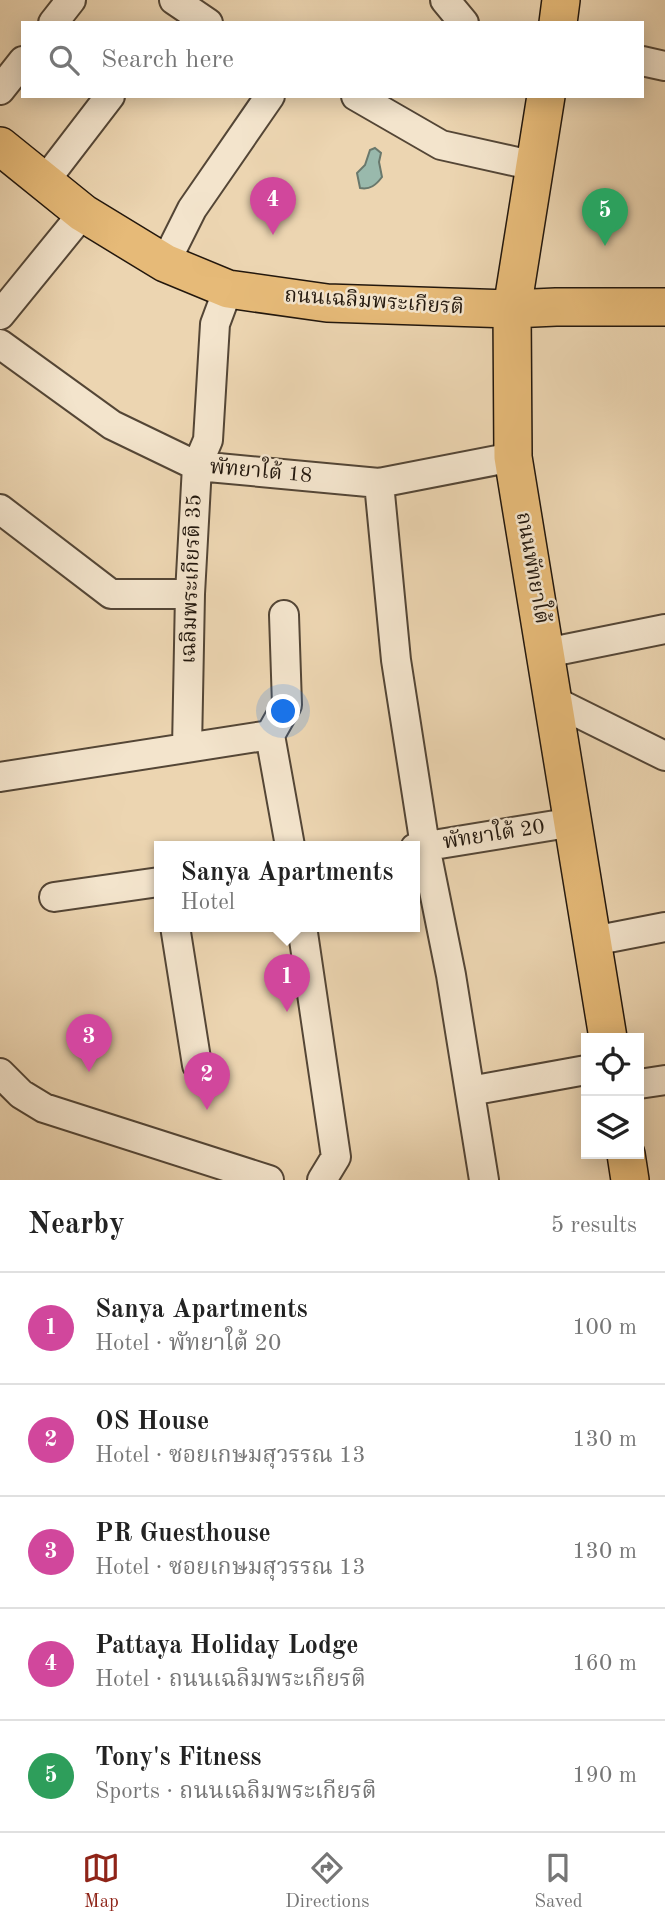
<!DOCTYPE html>
<html lang="en">
<head>
<meta charset="utf-8">
<style>
	:root { --surface:#fff; --page:#f2f2f2; --text:#222; --muted:#767676; --line:#e0e0e0; --accent:#8f2418 }
	body { margin:0; font-family:"Old Standard TT","Noto Serif Thai",serif; background:var(--page); color:var(--text) }
	.controls { position:absolute; right:21px; bottom:21px; display:grid; overflow:hidden; border-radius:0px; box-shadow:0 4px 18px #0003 }
	.controls button { width:63px; height:63px; display:grid; place-items:center; padding:0; border:0; border-bottom:2px solid var(--line); background:var(--surface); color:var(--text); font:35px sans-serif }
	.you { position:absolute; left:284px; top:712px; width:24px; height:24px; margin:-18px; border:5px solid #fff; border-radius:50%; background:#1a73e8; box-shadow:0 0 0 10px #1a73e833 }
	.badge { display:grid; place-items:center; width:46px; height:46px; border-radius:50%; background:var(--accent); color:#fff; font-size:23px; font-weight:700 }
	.pin { position:absolute; translate:-50% -58px; filter:drop-shadow(0 2px 4px #0008) }
	.pin::after { content:''; position:absolute; top:37px; width:24px; height:21px; background:inherit; clip-path:polygon(0 0,100% 0,50% 100%) }
	.popup { position:absolute; left:154px; top:841px; width:266px; height:91px; box-sizing:border-box; display:grid; place-content:center; border-radius:0px; background:var(--surface); filter:drop-shadow(0 2px 5px #0005); font-size:23px; white-space:nowrap; color:var(--muted) }
	.popup b { font-size:26px; color:var(--text) }
	.popup::after { content:''; position:absolute; left:50%; top:100%; margin-left:-14px; border:14px solid transparent; border-top-color:var(--surface) }
	.list { margin:0; padding:0; list-style:none }
	h2 { display:flex; justify-content:space-between; align-items:center; height:91px; margin:0; padding:0 28px; font-size:30px }
	h2 small { font-size:23px; font-weight:400; color:var(--muted) }
	.list li { display:grid; grid-template-columns:46px 1fr auto; gap:21px; align-items:center; box-sizing:border-box; height:112px; padding:0 28px; border-top:2px solid var(--line) }
	.list b { display:block; font-size:26px; white-space:nowrap }
	.list p { margin:0; font-size:23px; white-space:nowrap; color:var(--muted) }
	.list em { font-size:23px; font-style:normal; color:var(--muted) }
	.icon { flex:none; width:38px; height:38px; fill:none; stroke:currentColor; stroke-width:2; stroke-linecap:round; stroke-linejoin:round }
	.map { position:relative; flex:none; width:665px; height:1180px; overflow:hidden }
	.search { position:absolute; background:var(--surface); box-shadow:0 4px 18px #0003; left:21px; right:21px; top:21px; height:77px; display:flex; align-items:center; gap:18px; box-sizing:border-box; padding:0 24px; border-radius:0px; color:var(--muted); font-size:26px }
	.sheet { height:651px; background:var(--surface) }
	nav { display:flex; justify-content:space-around; align-items:center; box-sizing:border-box; height:98px; border-top:2px solid var(--line); background:var(--surface); font-size:19px; color:var(--muted) }
	nav a { display:grid; justify-items:center; gap:4px }
	nav .on { color:var(--accent) }
	.map>svg:first-child { display:block }
	.water { fill:#99b9ac; stroke:#69786c; stroke-width:2 }
	.lines { fill:none; stroke-linecap:round; stroke-linejoin:round }
	.minor-casing { stroke:#544636; stroke-width:32 }
	.major-casing { stroke:#22170d; stroke-width:40 }
	.minor { stroke:#f3e4cc; stroke-width:28 }
	.major { stroke:#e6ba78; stroke-width:37 }
	.labels { text-anchor:middle; dominant-baseline:central; stroke-width:5; stroke-linejoin:round; paint-order:stroke }
	.street-label { font-size:21px; fill:#22170d; stroke:#f3e4cc }
</style>
</head>
<body>
<div class="map">
<svg width="665" height="1180" viewBox="0 0 665 1180">
	<rect width="100%" height="100%" fill="#ecd5b1"/>
	<filter id="stains"><feTurbulence type="fractalNoise" baseFrequency=".00286" numOctaves="4"/><feColorMatrix values="0 0 0 0 .2 0 0 0 0 .09 0 0 0 0 .02 0 0 0 .5 -.17"/></filter>
	<radialGradient id="worn" r=".72"><stop offset=".6" stop-color="#630" stop-opacity="0"/><stop offset="1" stop-color="#630" stop-opacity=".3"/></radialGradient>
	<path class="water" d="M375 148 381 153 379 162 382 177C376 185 370 190 360 188L357 173 365 165 370 150Z"/>
	<g class="lines">
		<defs>
			<path id="minor" d="M174 0 208 23
				M445 0 464 23
				M53 23 71 0
				M642 61 665 66
				M0 90 23 61
				M356 96 441 145 535 166
				M44 182 110 96
				M165 263 192 209 270 96
				M0 315 83 213
				M0 344 112 425 197 466 379 483 513 457
				M379 483 396 660 425 846 451 975 484 1180
				M0 509 111 594H190
				M546 653 665 629
				M554 701 665 756
				M270 735 290 846
				M187 748 190 594 197 466 208 440 215 324 228 289
				M0 777 270 735 287 705 284 615
				M415 848 574 822
				M54 897 159 882
				M175 926 197 1065
				M302 926 336 1157 322 1180
				M593 941 665 927
				M0 1073 21 1094 44 1108 269 1180
				M639 1084 665 1080
				M470 1091 586 1070"/>
			<path id="major" d="M558 23 561 0
				M546 96 512 309 513 457 608 1038
				M0 146 83 213 165 263 228 289 327 303 512 309 556 307H665
				M626 1154 630 1180"/>
		</defs>
		<use href="#minor" class="minor-casing"/>
		<use href="#major" class="major-casing"/>
		<use href="#minor" class="minor"/>
		<use href="#major" class="major"/>
	</g>
	<g class="labels">
		<g class="street-label">
			<text transform="translate(374 302) rotate(4)">ถนนเฉลิมพระเกียรติ</text>
			<text transform="translate(261 472) rotate(5)">พัทยาใต้ 18</text>
			<text transform="translate(532 568) rotate(80)">ถนนพัทยาใต้</text>
			<text transform="translate(192 579) rotate(-88)">เฉลิมพระเกียรติ 35</text>
			<text transform="translate(494 835) rotate(-9)">พัทยาใต้ 20</text>
		</g>
	</g>
	<rect width="100%" height="100%" filter="url(#stains)"/>
	<rect width="100%" height="100%" fill="url(#worn)"/>
</svg>
<div class="controls">
<button><svg class="icon" aria-label="locate" viewBox="0 0 24 24"><circle cx="12" cy="12" r="6"/><path d="M12 2v4M12 18v4M2 12h4M18 12h4"/></svg></button>
<button><svg class="icon" aria-label="layers" viewBox="0 0 24 24"><path d="M12 4l9 5-9 5-9-5zM3 14l9 5 9-5"/></svg></button>
</div>
<div class="you"></div>
<div class="pin badge" style="left:287px;top:1012px;background:#d1479c">1</div>
<div class="popup"><b>Sanya Apartments</b>Hotel</div>
<div class="pin badge" style="left:207px;top:1110px;background:#d1479c">2</div>
<div class="pin badge" style="left:89px;top:1072px;background:#d1479c">3</div>
<div class="pin badge" style="left:273px;top:235px;background:#d1479c">4</div>
<div class="pin badge" style="left:605px;top:246px;background:#2e9e5b">5</div>
<div class="search"><svg class="icon" aria-label="search" viewBox="0 0 24 24"><circle cx="10" cy="10" r="6"/><path d="M15 15l6 6"/></svg>Search here</div>
</div>
<section class="sheet">
<h2>Nearby<small>5 results</small></h2>
<ul class="list">
<li><span class="badge" style="background:#d1479c">1</span><div><b>Sanya Apartments</b><p>Hotel · พัทยาใต้ 20</p></div><em>100 m</em></li>
<li><span class="badge" style="background:#d1479c">2</span><div><b>OS House</b><p>Hotel · ซอยเกษมสุวรรณ 13</p></div><em>130 m</em></li>
<li><span class="badge" style="background:#d1479c">3</span><div><b>PR Guesthouse</b><p>Hotel · ซอยเกษมสุวรรณ 13</p></div><em>130 m</em></li>
<li><span class="badge" style="background:#d1479c">4</span><div><b>Pattaya Holiday Lodge</b><p>Hotel · ถนนเฉลิมพระเกียรติ</p></div><em>160 m</em></li>
<li><span class="badge" style="background:#2e9e5b">5</span><div><b>Tony's Fitness</b><p>Sports · ถนนเฉลิมพระเกียรติ</p></div><em>190 m</em></li>
</ul>
</section>
<nav>
<a class="on"><svg class="icon" aria-label="map" viewBox="0 0 24 24"><path d="M3 6l6-2 6 2 6-2v14l-6 2-6-2-6 2zM9 4v14M15 6v14"/></svg>Map</a>
<a><svg class="icon" aria-label="directions" viewBox="0 0 24 24"><path d="M12 3l9 9-9 9-9-9zM9 14v-3h6M13 9l2 2-2 2"/></svg>Directions</a>
<a><svg class="icon" aria-label="saved" viewBox="0 0 24 24"><path d="M7 4h10v16l-5-4-5 4z"/></svg>Saved</a>
</nav>
</body>
</html>
